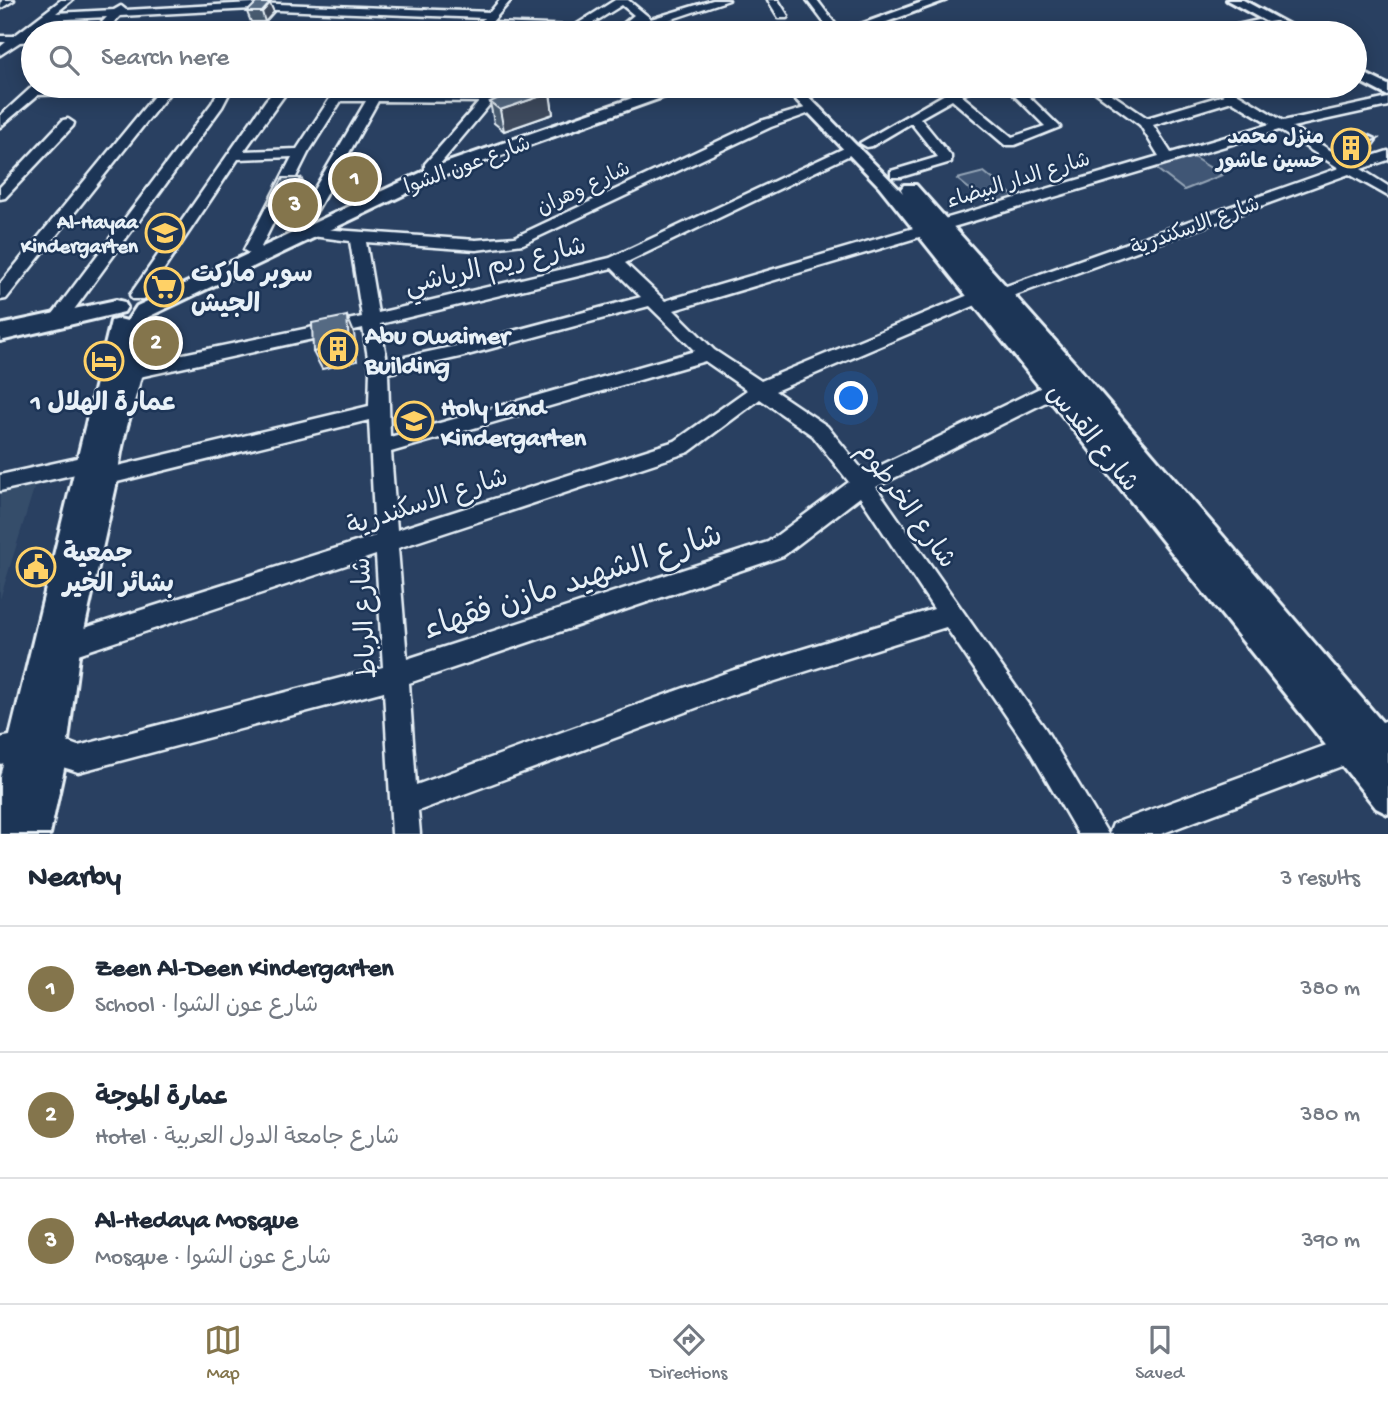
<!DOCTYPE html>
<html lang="en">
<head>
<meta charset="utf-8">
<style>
  body { margin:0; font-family:"Gochi Hand","Playpen Sans Arabic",sans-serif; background:#f2f2f3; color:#1f2937 }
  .you { position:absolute; left:852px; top:399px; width:24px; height:24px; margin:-18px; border:5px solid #fff; border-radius:50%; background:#1a73e8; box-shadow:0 0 0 10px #1a73e833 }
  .badge { display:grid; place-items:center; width:46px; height:46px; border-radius:50%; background:#84754c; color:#fff; font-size:23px; font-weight:700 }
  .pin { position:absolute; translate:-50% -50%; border:4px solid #fff; box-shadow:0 2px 7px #0006 }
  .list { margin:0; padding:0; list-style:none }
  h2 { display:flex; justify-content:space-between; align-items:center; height:91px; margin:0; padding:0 28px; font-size:30px }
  h2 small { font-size:23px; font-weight:400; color:#747a83 }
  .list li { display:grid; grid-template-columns:46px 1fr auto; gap:21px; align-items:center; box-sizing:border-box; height:126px; padding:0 28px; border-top:2px solid #e0e1e3 }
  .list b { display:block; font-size:26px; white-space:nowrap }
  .list p { margin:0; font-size:23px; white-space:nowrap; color:#747a83 }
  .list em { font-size:23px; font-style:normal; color:#747a83 }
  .icon { flex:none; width:38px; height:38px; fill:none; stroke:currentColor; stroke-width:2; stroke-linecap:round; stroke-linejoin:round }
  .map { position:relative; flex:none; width:1388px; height:834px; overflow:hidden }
  .search { position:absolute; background:#fff; box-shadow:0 4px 18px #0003; left:21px; right:21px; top:21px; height:77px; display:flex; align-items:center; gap:18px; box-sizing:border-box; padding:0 24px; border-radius:38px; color:#747a83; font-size:26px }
  .sheet { height:469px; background:#fff }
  nav { display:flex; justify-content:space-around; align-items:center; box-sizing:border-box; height:98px; border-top:2px solid #e0e1e3; background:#fff; font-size:19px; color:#747a83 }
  nav a { display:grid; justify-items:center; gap:4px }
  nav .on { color:#84754c }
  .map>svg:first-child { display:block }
</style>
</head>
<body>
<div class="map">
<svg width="1388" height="834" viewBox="0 0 1388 834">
  <rect width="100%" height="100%" fill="#294061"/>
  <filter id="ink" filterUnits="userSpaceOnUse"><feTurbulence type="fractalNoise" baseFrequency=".0143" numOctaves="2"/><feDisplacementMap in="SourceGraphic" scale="14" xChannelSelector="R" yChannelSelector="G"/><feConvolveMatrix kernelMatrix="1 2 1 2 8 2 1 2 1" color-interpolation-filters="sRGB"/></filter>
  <g filter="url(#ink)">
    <polygon fill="#364d6b" points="35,485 0,599 0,493"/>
    <g fill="#415774" stroke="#94a4b6" stroke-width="2">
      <polygon points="1193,157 1222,175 1184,190 1154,167"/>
      <polygon points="984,172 1016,198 989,205 957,179"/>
    </g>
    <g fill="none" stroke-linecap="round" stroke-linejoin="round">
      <defs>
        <g id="minor">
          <polygon points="2,0 14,0 0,9"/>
          <polygon points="61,0 72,0 56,13 114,10 121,6 126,10 252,3 490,12 500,0 511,0 491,23 574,26 615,0 628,0 651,19 713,0 729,0 657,24 667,33 656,33 641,21 624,33 612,33 634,15 622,5 577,33 478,28 477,26 484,18 252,9 120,16 103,33 92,33 107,17 48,20 29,35 33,35 33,41 20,42 0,55 0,47 6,42 0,42 0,36 14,36"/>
          <polygon points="768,0 778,0 788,16 787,18 779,18"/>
          <polygon points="807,0 817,0 842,33 832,33"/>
          <polygon points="1259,20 1264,23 1263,25 1222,33 1202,33"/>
          <polygon points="269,25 351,30 356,33 160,33 165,30"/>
          <polygon points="33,86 233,86 222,107 65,322 53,322 50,318 53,314 212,103 219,90 171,91 6,299 0,300 0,284 158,91 38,95 0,127 0,116"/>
          <path d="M279 86H291L244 151 297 149 338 86H350L345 93 485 94 493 86H505L435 170H425V164L479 102 378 101 307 228 476 240 515 237 761 121 815 105 821 109 771 127 523 244 476 250 366 242 378 313 610 258 853 144 860 148 858 151 625 263 665 301 1159 156 1140 125 1087 86H1100L1147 118 1224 95 1211 86H1225L1283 121 1388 98V106L1292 127 1351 163 1388 151V160L1361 169 1388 186V196L1349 174 1007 298 1001 299 993 294 995 290 1339 168 1279 130 674 310 714 350 761 381 971 294H983L985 298 983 302 775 391 827 426 865 473 1048 384H1062L1064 389 1062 394 876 487 1046 730 1108 834H1078L1028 748 946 627 731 695 418 811 420 834H392L384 691 78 772C50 762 29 757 0 764V738C29 731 50 735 78 746L383 667 376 555 72 656 63 652 60 644 63 636 72 632 375 536 369 420 105 485 98 483 95 477 98 471 105 469 369 406 370 369 363 328 130 379 124 377 121 372 124 367 130 365 362 317 350 241 312 236 292 227 366 101H341L308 153 258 253 252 255 244 250 292 157 238 159 144 299H132L130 295 266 100ZM1232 101 1270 124 1171 153 1153 125ZM612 268 641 297 460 345 387 361 380 324ZM649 306 695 351 390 437 388 373 460 357ZM705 361 747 390 675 441 397 530 391 452ZM760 399 813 436 849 482 768 542 407 659 398 548 689 452ZM860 497 934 609 731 671 416 785 409 683 783 556Z"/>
          <polygon points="937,86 950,86 955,90 968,86 986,86 961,95 1012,137 1045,126 1005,86 1018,86 1060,127 1015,145 1005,145 952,100 920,118 951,156 951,162 901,177 891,177 891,171 938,157 911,123 872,146 867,147 860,143 945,94"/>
          <polygon points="68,119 74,123 73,126 5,198 0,199 0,187 63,120"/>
          <polygon points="91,455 98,457 101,463 98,469 0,491 0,475"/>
          <polygon points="1388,720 1388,746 1350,763 1161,834 1109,834 1113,824 1123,820 1343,739 1364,728"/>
        </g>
        <g id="major">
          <polygon points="928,0 946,0 857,33 837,33"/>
          <polygon points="1227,0 1243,0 1304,33 1287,33"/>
          <polygon points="1355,69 1388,85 1388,96 1355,79"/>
          <path d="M667 86H689L686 89 443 176 148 317C153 366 120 426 118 477L80 648 65 764 50 834H0V777L111 321 119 319 127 321 137 306 431 168Z"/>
          <polygon points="783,86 798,86 903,193 901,189 904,185 916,185 1079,368 1388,729 1388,814 1376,808 879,186"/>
          <polygon points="116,300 124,302 127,307 124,312 0,341 0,325"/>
        </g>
      </defs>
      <use href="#minor" stroke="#e8f1f8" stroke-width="5"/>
      <use href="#major" stroke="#e8f1f8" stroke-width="6"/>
      <use href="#minor" fill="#1d3557" fill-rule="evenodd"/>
      <use href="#major" fill="#1d3557" fill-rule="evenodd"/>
    </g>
    <g fill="#495b71" stroke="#e8f1f8" stroke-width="2">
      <polygon points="247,12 274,12 265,22 251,22"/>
      <polygon points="1238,28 1288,33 1236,33"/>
      <polygon points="550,93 553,114 504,131 494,123 490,102"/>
      <polygon points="1339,136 1378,139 1370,150 1351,157 1332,146"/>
      <polygon points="301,178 308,194 293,220 282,225 277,220 269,204"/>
    </g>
    <g fill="#3c4a5c" stroke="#e8f1f8" stroke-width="2">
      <polygon points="270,3 274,12 265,22 262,12"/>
      <polygon points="1290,29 1288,33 1272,33"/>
      <polygon points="1152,86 1174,86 1150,90"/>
      <polygon points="550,93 553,114 504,131 500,110"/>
      <polygon points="1378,139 1370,150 1351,157 1359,146"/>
      <polygon points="301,178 308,194 293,220 282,225 274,209"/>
      <polygon points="347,316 354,333 357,361 322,369 313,352"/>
    </g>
    <g fill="#556a83" stroke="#e8f1f8" stroke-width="2">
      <polygon points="256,3 270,3 262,12 247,12"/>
      <polygon points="1275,22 1290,29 1272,33 1273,33 1248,33 1238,28"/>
      <polygon points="526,86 538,86 550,93 500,110 490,102"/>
      <polygon points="1359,130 1378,139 1359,146 1339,136"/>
      <polygon points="283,178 301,178 285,204 274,209 269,204"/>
      <polygon points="347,316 349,344 313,352 312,323"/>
    </g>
  </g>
  <defs>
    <symbol id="building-ring" viewBox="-11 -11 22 22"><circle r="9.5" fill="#1d3557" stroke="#ffd166" stroke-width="1.5"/><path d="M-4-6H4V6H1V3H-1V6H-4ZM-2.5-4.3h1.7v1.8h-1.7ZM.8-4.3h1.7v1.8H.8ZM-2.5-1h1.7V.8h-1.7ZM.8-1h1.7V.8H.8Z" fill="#ffd166"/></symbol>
    <symbol id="school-ring" viewBox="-11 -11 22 22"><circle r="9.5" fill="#1d3557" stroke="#ffd166" stroke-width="1.5"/><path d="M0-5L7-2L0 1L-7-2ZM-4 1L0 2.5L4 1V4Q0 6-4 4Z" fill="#ffd166"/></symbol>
    <symbol id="supermarket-ring" viewBox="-11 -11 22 22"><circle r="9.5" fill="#1d3557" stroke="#ffd166" stroke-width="1.5"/><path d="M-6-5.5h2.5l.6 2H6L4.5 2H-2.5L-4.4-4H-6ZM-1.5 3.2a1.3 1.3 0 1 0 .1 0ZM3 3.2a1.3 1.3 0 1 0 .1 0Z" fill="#ffd166"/></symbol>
    <symbol id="hotel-ring" viewBox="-11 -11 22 22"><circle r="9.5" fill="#1d3557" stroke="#ffd166" stroke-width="1.5"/><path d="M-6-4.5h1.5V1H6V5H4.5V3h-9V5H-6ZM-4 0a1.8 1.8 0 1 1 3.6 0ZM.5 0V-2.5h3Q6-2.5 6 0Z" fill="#ffd166"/></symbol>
    <symbol id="civic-ring" viewBox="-11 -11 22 22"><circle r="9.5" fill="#1d3557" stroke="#ffd166" stroke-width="1.5"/><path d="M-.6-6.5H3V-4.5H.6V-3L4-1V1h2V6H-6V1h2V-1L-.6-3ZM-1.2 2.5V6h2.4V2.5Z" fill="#ffd166"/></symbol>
  </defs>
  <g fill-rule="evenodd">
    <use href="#building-ring" x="1329" y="126" width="44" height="44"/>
    <use href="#school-ring" x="143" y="211" width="44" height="44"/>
    <use href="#supermarket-ring" x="142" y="265" width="44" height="44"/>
    <use href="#building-ring" x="316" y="327" width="44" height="44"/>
    <use href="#hotel-ring" x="82" y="339" width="44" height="44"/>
    <use href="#school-ring" x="392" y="399" width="44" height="44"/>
    <use href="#civic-ring" x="14" y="545" width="44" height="44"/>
  </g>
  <g text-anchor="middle" stroke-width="5" stroke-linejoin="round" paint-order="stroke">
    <g font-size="21" font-weight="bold" fill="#e8f1f8" stroke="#1d3557" text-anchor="end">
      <text x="1324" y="143">منزل محمد<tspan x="1324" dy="24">حسين عاشور</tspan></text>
      <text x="138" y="228">Al-Hayaa<tspan x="138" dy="24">Kindergarten</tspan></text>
    </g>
    <g font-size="21" fill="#e8f1f8" stroke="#1d3557">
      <text transform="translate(467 164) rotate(-20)" y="7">شارع عون الشوا</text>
      <text transform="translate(1018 179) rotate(-17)" y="7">شارع الدار البيضاء</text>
      <text transform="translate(583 187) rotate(-25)" y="7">شارع وهران</text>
      <text transform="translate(1195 225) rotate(-20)" y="7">شارع الاسكندرية</text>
    </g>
    <g font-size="26" fill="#e8f1f8" stroke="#1d3557">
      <text transform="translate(495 264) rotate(-13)" y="9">شارع ريم الرياشي</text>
      <text transform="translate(1094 437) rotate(51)" y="9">شارع القدس</text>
      <text transform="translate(427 500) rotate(-18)" y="9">شارع الاسكندرية</text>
      <text transform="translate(908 504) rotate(54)" y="9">شارع الخرطوم</text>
      <text transform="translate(363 618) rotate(-93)" y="9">شارع الرباط</text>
    </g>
    <g font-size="26" font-weight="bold" fill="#e8f1f8" stroke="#1d3557" text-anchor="start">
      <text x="191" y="281">سوبر ماركت<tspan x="191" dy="30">الجيش</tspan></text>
      <text x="365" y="343">Abu Owaimer<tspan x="365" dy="30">Building</tspan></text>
      <text x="104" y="410" text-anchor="middle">عمارة الهلال 1</text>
      <text x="441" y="415">Holy Land<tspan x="441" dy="30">Kindergarten</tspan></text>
      <text x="63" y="561">جمعية<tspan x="63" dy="30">بشائر الخير</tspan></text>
    </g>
    <g font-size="32" fill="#e8f1f8" stroke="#1d3557">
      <text transform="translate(572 580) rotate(-18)" y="11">شارع الشهيد مازن فقهاء</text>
    </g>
  </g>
</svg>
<div class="you"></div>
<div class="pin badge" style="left:355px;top:179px">1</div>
<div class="pin badge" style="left:156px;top:343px">2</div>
<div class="pin badge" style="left:295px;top:205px">3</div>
<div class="search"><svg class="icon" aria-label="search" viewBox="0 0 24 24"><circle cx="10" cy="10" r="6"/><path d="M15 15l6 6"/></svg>Search here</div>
</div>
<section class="sheet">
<h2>Nearby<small>3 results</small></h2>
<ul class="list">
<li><span class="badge">1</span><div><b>Zeen Al-Deen Kindergarten</b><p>School · شارع عون الشوا</p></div><em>380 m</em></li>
<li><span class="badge">2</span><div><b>عمارة الموجة</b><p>Hotel · شارع جامعة الدول العربية</p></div><em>380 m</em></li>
<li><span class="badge">3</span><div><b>Al-Hedaya Mosque</b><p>Mosque · شارع عون الشوا</p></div><em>390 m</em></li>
</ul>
</section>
<nav>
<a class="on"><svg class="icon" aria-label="map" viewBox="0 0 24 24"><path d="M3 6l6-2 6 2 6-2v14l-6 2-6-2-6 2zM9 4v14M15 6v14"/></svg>Map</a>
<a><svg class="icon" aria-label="directions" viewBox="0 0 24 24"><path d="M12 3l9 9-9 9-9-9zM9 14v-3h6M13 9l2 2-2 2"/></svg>Directions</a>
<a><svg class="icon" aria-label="saved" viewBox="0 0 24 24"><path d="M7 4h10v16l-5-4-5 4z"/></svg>Saved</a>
</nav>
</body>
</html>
